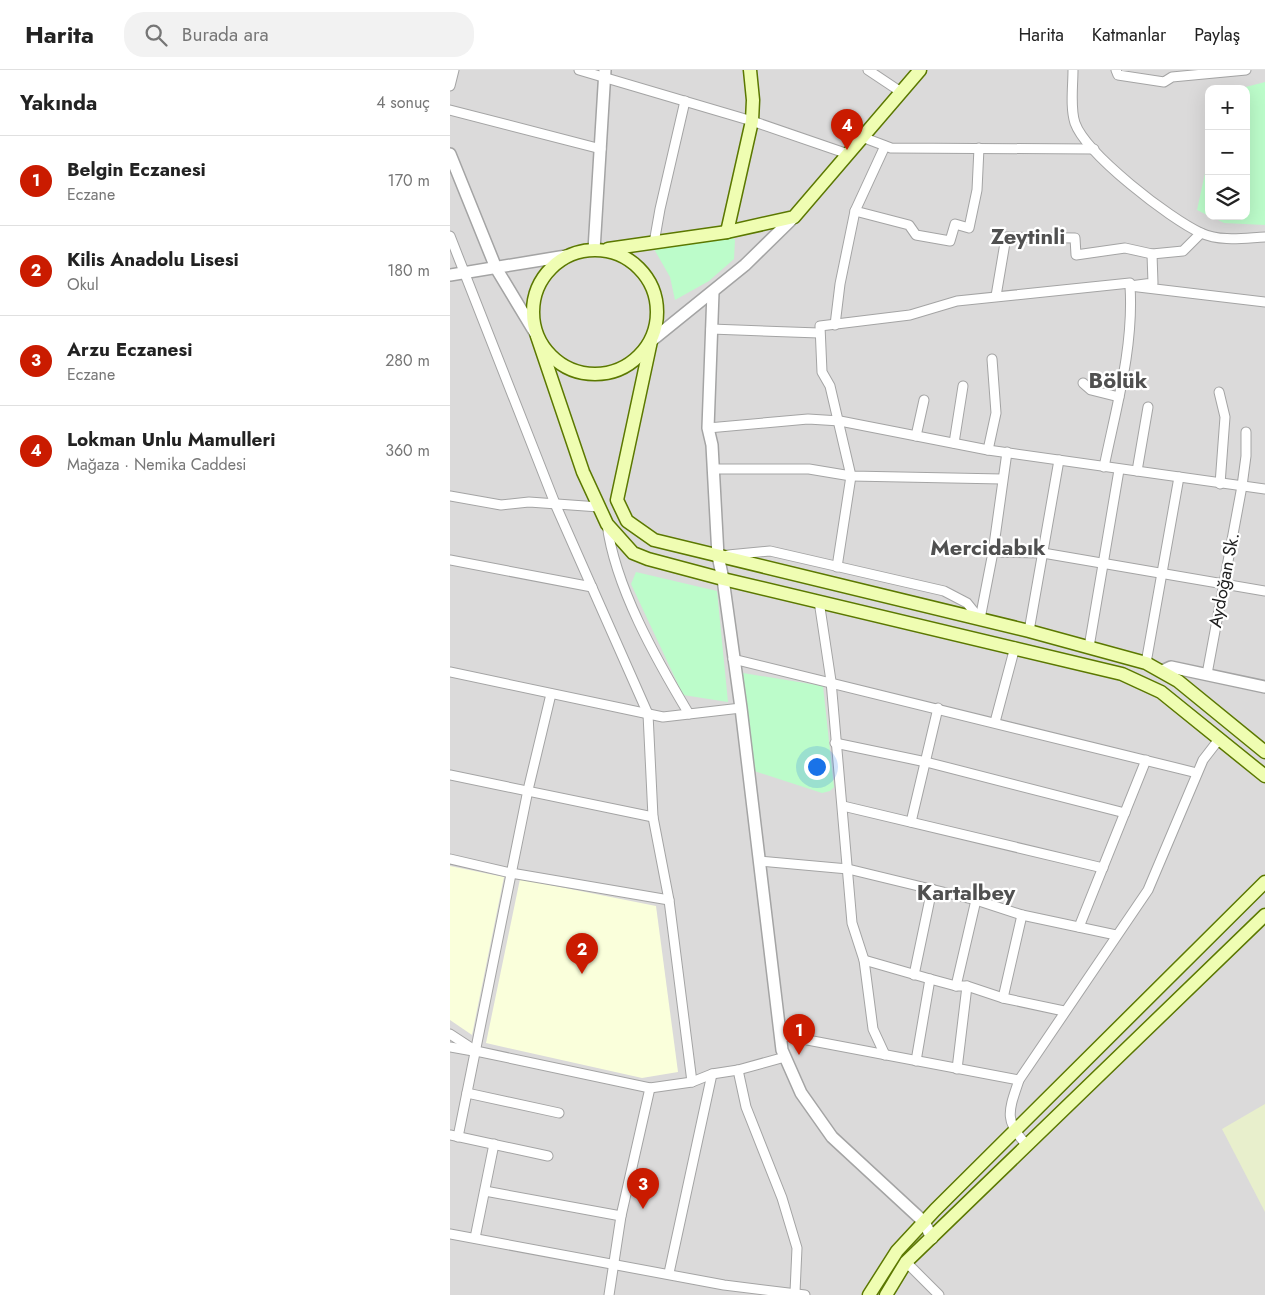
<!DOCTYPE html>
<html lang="tr">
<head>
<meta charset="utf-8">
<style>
  body { margin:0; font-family:Jost,sans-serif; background:#f2f2f2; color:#222 }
  .controls { position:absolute; right:15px; top:15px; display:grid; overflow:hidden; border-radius:10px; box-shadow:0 5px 20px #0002 }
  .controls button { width:45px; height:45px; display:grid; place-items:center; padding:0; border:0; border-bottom:1px solid #e0e0e0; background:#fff; color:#222; font:25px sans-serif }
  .you { position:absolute; left:366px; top:696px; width:18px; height:18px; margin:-12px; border:4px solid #fff; border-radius:50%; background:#1a73e8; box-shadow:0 0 0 8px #1a73e833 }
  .badge { display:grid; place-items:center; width:32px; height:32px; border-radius:50%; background:#ca1b00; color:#fff; font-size:16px; font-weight:700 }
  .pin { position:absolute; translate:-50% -41px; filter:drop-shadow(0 1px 2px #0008) }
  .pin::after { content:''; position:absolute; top:26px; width:18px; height:15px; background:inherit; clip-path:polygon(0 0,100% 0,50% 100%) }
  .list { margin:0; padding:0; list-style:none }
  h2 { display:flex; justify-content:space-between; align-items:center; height:65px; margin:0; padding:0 20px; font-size:21px }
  h2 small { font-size:16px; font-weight:400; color:#767676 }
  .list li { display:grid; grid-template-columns:32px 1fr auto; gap:15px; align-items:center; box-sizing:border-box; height:90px; padding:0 20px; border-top:1px solid #e0e0e0 }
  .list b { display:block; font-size:19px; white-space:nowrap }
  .list p { margin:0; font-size:16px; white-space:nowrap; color:#767676 }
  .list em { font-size:16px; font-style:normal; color:#767676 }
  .icon { flex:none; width:28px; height:28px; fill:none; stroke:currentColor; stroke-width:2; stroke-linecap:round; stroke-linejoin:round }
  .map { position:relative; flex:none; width:815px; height:1225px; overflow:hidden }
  header { display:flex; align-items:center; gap:30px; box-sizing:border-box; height:70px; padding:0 25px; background:#fff; border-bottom:1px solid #e0e0e0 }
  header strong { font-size:24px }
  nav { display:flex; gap:28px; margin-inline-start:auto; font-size:18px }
  .search { width:350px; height:45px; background:#f2f2f2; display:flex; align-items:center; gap:12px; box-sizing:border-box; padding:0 18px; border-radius:20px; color:#767676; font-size:19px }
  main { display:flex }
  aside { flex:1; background:#fff }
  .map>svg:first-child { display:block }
</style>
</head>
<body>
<header>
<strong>Harita</strong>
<div class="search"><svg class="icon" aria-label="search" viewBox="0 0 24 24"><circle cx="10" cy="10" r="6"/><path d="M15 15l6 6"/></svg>Burada ara</div>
<nav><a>Harita</a><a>Katmanlar</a><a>Paylaş</a></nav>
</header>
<main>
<aside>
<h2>Yakında<small>4 sonuç</small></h2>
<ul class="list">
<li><span class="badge">1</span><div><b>Belgin Eczanesi</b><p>Eczane</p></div><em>170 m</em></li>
<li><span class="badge">2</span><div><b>Kilis Anadolu Lisesi</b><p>Okul</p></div><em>180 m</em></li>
<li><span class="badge">3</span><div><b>Arzu Eczanesi</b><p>Eczane</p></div><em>280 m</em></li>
<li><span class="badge">4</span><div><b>Lokman Unlu Mamulleri</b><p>Mağaza · Nemika Caddesi</p></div><em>360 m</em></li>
</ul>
</aside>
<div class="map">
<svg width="815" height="1225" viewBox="0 0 815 1225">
  <rect width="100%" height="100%" fill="#efece2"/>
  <path fill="#dbdada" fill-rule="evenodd" d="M0 0H815V1225H0ZM759 19H796V146H759Z"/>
  <g fill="#faffdb">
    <polygon points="0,796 54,807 22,965 0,950"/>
    <polygon points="70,809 206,836 228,1002 192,1008 36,973"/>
  </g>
  <polygon fill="#e8efcc" points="815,1034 815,1142 772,1059"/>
  <g fill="#bcfcca">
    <polygon points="815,12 815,155 774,153 760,146 796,146 796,19 788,19"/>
    <polygon points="759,85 759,146 747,140"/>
    <polygon points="281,166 285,170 284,189 259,211 225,230 220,207 204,179"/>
    <polygon points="186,502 267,521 278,632 233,625 181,514"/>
    <polygon points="293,603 373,616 384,717 380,721 372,723 304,701"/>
  </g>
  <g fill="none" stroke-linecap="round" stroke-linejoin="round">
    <defs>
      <g id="minor">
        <polyline points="129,0 302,51 398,84"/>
        <polyline points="418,0 451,22"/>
        <path d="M623 0C623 16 620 38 625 53 636 84 720 149 751 163 771 172 794 168 815 167"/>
        <polyline points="666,0 668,5 714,12 722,7 796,0"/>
        <polyline points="0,16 4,0"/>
        <polyline points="0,40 151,79"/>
        <polyline points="412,67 441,78 644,79"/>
        <polyline points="405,141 459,155 466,165 500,171 505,154 519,158 527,120 529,78"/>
        <polyline points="0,166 106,436 198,644 203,747 219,830 242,1012"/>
        <polyline points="204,173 210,139 235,31"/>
        <polyline points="546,226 556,167 625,168 626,185 675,178 702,184 733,181 751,163"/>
        <polyline points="385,255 390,214 405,141 435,76"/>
        <polyline points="261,259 369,263"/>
        <polyline points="633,313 641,320 669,327"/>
        <polyline points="769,322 775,347 770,414"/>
        <polyline points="258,358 358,349 390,351 538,380 815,419"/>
        <polyline points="466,366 474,330"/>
        <polyline points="504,373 513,316"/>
        <polyline points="538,380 546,343 542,289"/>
        <path d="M654 397C666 338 684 277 680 216L703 213 702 184"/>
        <polyline points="263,399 359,399 401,406 552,409"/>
        <polyline points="687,401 698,337"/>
        <polyline points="0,426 51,435 79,432 149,437"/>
        <path d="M157 454C165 517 206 589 239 644"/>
        <polyline points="543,482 593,483 815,521"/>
        <polyline points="278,485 320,481 494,521 517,533 530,549"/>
        <polyline points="0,490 142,517"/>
        <polyline points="387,497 401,406 380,316 372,302 370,256 460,245 507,231 680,213 680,216 815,232"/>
        <polyline points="369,531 381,611 402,853 414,890 423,959 435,985"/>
        <polyline points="530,549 543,482 557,382"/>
        <polyline points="579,561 609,390"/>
        <polyline points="639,577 669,400"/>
        <polyline points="283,589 747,703"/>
        <polyline points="696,593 729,407"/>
        <polyline points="0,602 213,647 291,638"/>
        <polyline points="757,604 792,416 796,386 796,362"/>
        <polyline points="545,652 565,577"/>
        <polyline points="385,673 476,692 675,743"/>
        <polyline points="0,705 203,747"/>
        <polyline points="393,736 653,798"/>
        <polyline points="461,752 488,638"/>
        <polyline points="0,789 61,803 219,830"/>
        <polyline points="309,791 398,799 526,830 572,845 666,865"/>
        <polyline points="629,857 696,690"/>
        <polyline points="414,890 480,909 506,916 517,916 553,928 614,941"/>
        <polyline points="464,905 482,819"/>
        <polyline points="506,916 526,830"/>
        <polyline points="553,928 572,845"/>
        <polyline points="0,964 26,981 200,1018 242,1012 262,1004 288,1000 335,987"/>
        <polyline points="331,965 569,1010"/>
        <polyline points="0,977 23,981"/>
        <polyline points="466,991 480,909"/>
        <polyline points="507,999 517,916"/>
        <polyline points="288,1000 296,1037 332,1128 347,1178 345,1222"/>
        <polyline points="17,1023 109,1043"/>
        <polyline points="0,1065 98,1086"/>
        <polyline points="8,1067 78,720 101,624"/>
        <path d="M577 1075C553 1051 559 1040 569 1010L698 820 753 690 770 668"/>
        <polyline points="35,1121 171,1146"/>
        <polyline points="0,1164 274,1215 355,1225"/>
        <polyline points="25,1168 44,1074"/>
        <polyline points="456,1192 489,1225"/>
        <polyline points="219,1203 262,1004"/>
        <polyline points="159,1225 171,1146 200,1018"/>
      </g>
      <g id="tertiary">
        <polyline points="0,84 46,198 87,266"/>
        <polyline points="144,180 155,0"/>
        <polyline points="0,205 116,186"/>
        <polyline points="263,222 258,358 262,375 268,486 273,509 291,638 332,980 351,1023 382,1067 474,1152 482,1168"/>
        <polyline points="201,271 295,195 344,147"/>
        <polyline points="712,601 721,597 815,617"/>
      </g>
      <g id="secondary">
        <polyline points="277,162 302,51 303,30 300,0"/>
        <polyline points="158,179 277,162 344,147 470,0"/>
        <circle cx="145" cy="242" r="62"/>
        <polyline points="87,266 133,402 157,454 183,483 198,489 273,509 672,604 711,622 815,706"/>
        <polyline points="201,271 167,430 177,451 204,470 579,561 696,593 728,611 815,682"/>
        <polyline points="419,1225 447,1181 485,1140 815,812"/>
        <polyline points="436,1225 456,1192 815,845"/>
      </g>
    </defs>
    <use href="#minor" stroke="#a4a4a4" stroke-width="11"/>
    <use href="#tertiary" stroke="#a4a4a4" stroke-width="14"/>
    <use href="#secondary" stroke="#5b7800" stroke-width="15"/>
    <use href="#minor" stroke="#fff" stroke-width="9"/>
    <use href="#tertiary" stroke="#fff" stroke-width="11"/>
    <use href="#secondary" stroke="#effdb2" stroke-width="12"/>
  </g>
  <g text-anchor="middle" stroke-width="4.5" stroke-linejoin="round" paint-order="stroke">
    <g font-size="18" fill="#1d1d1d" stroke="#fff">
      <text transform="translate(774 510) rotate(-79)" y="6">Aydoğan Sk.</text>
    </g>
    <g font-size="22" font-weight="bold" fill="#505050" stroke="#fff">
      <text x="578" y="174">Zeytinli</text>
      <text x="668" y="318">Bölük</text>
      <text x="538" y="485">Mercidabık</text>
      <text x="516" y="830">Kartalbey</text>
    </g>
  </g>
</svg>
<div class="controls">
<button>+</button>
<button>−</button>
<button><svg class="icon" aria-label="layers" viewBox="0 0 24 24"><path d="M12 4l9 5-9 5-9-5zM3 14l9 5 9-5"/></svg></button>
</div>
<div class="you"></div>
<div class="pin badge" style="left:349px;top:985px">1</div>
<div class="pin badge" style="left:132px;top:904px">2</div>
<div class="pin badge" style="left:193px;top:1139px">3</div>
<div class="pin badge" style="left:397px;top:80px">4</div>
</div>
</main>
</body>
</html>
